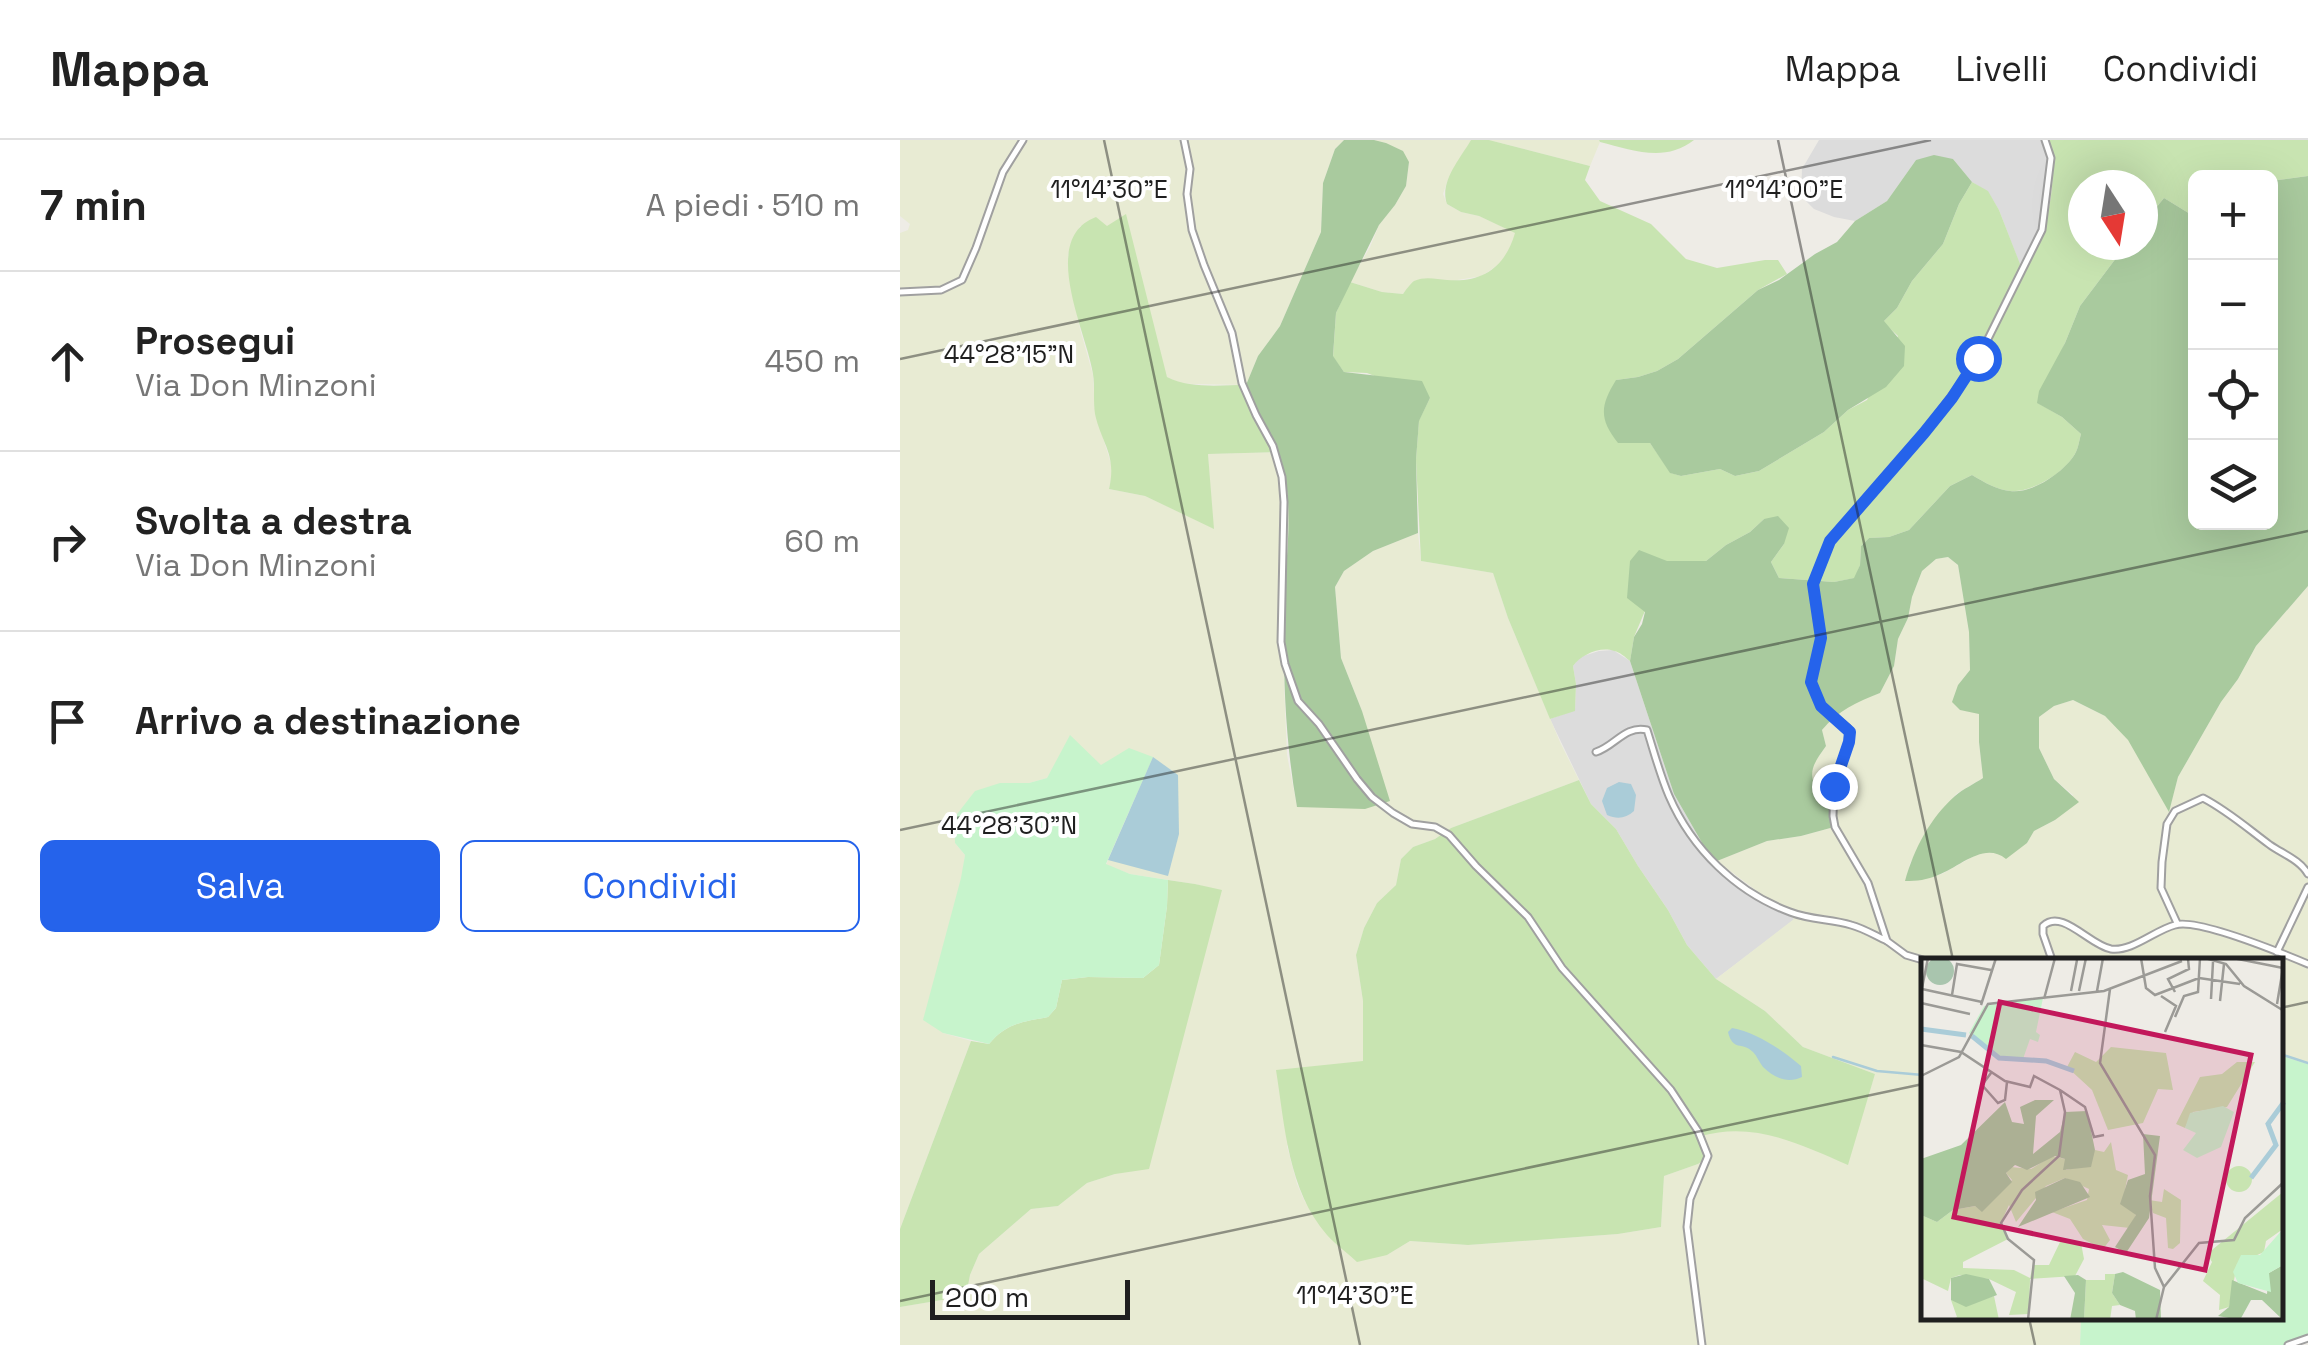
<!DOCTYPE html>
<html lang="it">
<head>
<meta charset="utf-8">
<style>
  body { margin:0; font-family:"Space Grotesk",sans-serif; background:#f2f2f2; color:#222 }
  .controls { position:absolute; right:30px; top:30px; display:grid; overflow:hidden; border-radius:15px; box-shadow:0 10px 40px #0002 }
  .controls button { width:90px; height:90px; display:grid; place-items:center; padding:0; border:0; border-bottom:2px solid #e0e0e0; background:#fff; color:#222; font:50px sans-serif }
  .compass { position:absolute; left:1168px; top:30px; width:90px; height:90px; border-radius:50%; background:#fff; box-shadow:0 10px 40px #0002; rotate:168deg }
  .scale { position:absolute; left:30px; bottom:25px; width:200px; box-sizing:border-box; padding-left:10px; border:5px solid #1f1f1f; border-top:0; font-size:28px; line-height:35px; white-space:nowrap; color:#1f1f1f; -webkit-text-stroke:8px #fff; paint-order:stroke }
  .stop { position:absolute; width:30px; height:30px; margin:-22px; border:8px solid #2563eb; border-radius:50%; background:#fff }
  .stop.end { background:#2563eb; border-color:#fff; box-shadow:0 2px 10px #0008 }
  .list { margin:0; padding:0; list-style:none }
  h2 { display:flex; justify-content:space-between; align-items:center; height:130px; margin:0; padding:0 40px; font-size:42px }
  h2 small { font-size:32px; font-weight:400; color:#767676 }
  .list li { display:grid; grid-template-columns:65px 1fr auto; gap:30px; align-items:center; box-sizing:border-box; height:180px; padding:0 40px; border-top:2px solid #e0e0e0 }
  .list b { display:block; font-size:38px; white-space:nowrap }
  .list p { margin:0; font-size:32px; white-space:nowrap; color:#767676 }
  .list em { font-size:32px; font-style:normal; color:#767676 }
  .actions { display:flex; gap:20px; padding:30px 40px }
  .actions a { flex:1; padding:22px 0; border:2px solid #2563eb; border-radius:15px; text-align:center; font-size:35px; color:#2563eb }
  .actions .main { background:#2563eb; color:#fff }
  .icon { flex:none; width:55px; height:55px; fill:none; stroke:currentColor; stroke-width:2; stroke-linecap:round; stroke-linejoin:round }
  .map { position:relative; flex:none; width:1408px; height:1205px; overflow:hidden }
  header { display:flex; align-items:center; gap:60px; box-sizing:border-box; height:140px; padding:0 50px; background:#fff; border-bottom:2px solid #e0e0e0 }
  header strong { font-size:48px }
  nav { display:flex; gap:55px; margin-inline-start:auto; font-size:35px }
  main { display:flex }
  aside { flex:1; background:#fff }
  .map>svg:first-child { display:block }
</style>
</head>
<body>
<header>
<strong>Mappa</strong>
<nav><a>Mappa</a><a>Livelli</a><a>Condividi</a></nav>
</header>
<main>
<aside>
<h2>7 min<small>A piedi · 510 m</small></h2>
<ul class="list">
<li><svg class="icon" aria-label="ahead" viewBox="0 0 24 24"><path d="M12 20V5M6 11l6-6 6 6"/></svg><div><b>Prosegui</b><p>Via Don Minzoni</p></div><em>450 m</em></li>
<li><svg class="icon" aria-label="right" viewBox="0 0 24 24"><path d="M7 20v-9h11M14 6l5 5-5 5"/></svg><div><b>Svolta a destra</b><p>Via Don Minzoni</p></div><em>60 m</em></li>
<li><svg class="icon" aria-label="arrive" viewBox="0 0 24 24"><path d="M6 21V4h12l-3 4 3 4H6"/></svg><div><b>Arrivo a destinazione</b></div></li>
</ul>
<div class="actions"><a class="main">Salva</a><a>Condividi</a></div>
</aside>
<div class="map">
<svg width="1408" height="1205" viewBox="0 0 1408 1205">
  <rect width="100%" height="100%" fill="#eeece6"/>
  <g fill="#dcdcdc">
    <polygon points="919,0 1146,0 1151,10 1151,38 1148,77 1136,109 1122,130 1099,70 1088,52 1072,42 1053,19 1016,20 987,61 955,81 934,77 914,69 901,56 902,29"/>
    <polygon points="713,510 730,521 774,654 809,715 839,740 895,779 816,839 787,805 768,770 738,726 716,689 691,664 650,579 675,570 676,544 673,526 680,517 699,511"/>
  </g>
  <g fill="#e8ebd3">
    <polygon points="0,0 444,0 435,9 423,43 421,92 380,186 358,216 346,245 293,244 279,243 267,237 207,86 180,86 168,114 170,139 180,189 193,235 195,272 213,330 209,349 245,356 313,388 308,314 379,312 385,340 389,373 384,465 384,543 387,615 397,666 462,571 441,518 435,447 444,431 473,411 518,393 521,421 593,433 608,478 660,602 679,640 551,688 535,699 513,707 501,719 496,745 477,763 464,788 456,815 463,861 463,921 387,1006 397,1044 405,1062 487,1115 510,1101 568,1105 718,1094 761,1087 764,1036 798,1024 811,1014 801,996 821,990 840,990 885,997 947,1024 975,934 903,907 865,871 816,839 894,779 817,721 867,701 901,696 934,687 912,643 912,626 926,606 922,590 935,575 958,561 980,553 994,526 998,499 1008,478 1012,457 1022,431 1036,419 1048,417 1058,425 1069,492 1070,530 1058,545 1060,570 1079,573 1079,602 1083,638 1056,654 1010,723 1006,741 1042,734 1081,712 1099,713 1127,703 1134,691 1155,680 1173,655 1154,639 1139,608 1139,577 1154,566 1173,560 1205,576 1228,599 1269,671 1278,637 1321,562 1338,539 1356,506 1408,446 1408,924 1381,916 1380,820 1023,820 1023,1178 1181,1178 1180,1205 0,1205 0,1167 66,1156 70,1135 79,1114 131,1069 158,1066 187,1043 215,1034 321,751 295,744 230,734 206,725 236,656 202,625 157,621 147,638 129,643 100,643 55,703 65,715 43,893 71,901 0,1089 0,93 8,90 10,84 0,76"/>
    <polygon points="474,0 571,0 547,42 543,54 547,64 561,72 579,76 616,93 610,110 602,122 582,136 508,148 503,154 482,152 450,142 470,107 479,85 495,65 506,46 509,22 486,3"/>
    <polygon points="589,0 699,0 700,2 690,26"/>
  </g>
  <g fill="#c8e4b1">
    <path d="M571 0H589L690 26 685 40 700 61 751 84 786 119 817 128 865 120H878L887 134 858 150 778 219 757 231 738 237 716 240 718 303H750L771 333 781 336 820 329 835 336 859 331 924 292 948 270 967 260 998 196 983 182 997 168 1012 141 1043 104 1059 64 1072 42 1088 51 1099 70 1122 129C1127 123 1132 116 1136 109 1149 83 1160 26 1146 0H1408V36L1371 41 1370 38H1296L1295 77 1264 58 1243 84V45H1183V105H1226L1180 166 1165 203 1138 263 1162 277 1181 294C1179 301 1178 311 1173 317 1162 334 1131 353 1110 351 1097 350 1084 342 1072 335L1050 346 1009 390 989 397 969 398 961 406 960 425 955 438 934 442 879 438 871 422 884 404 864 379 850 392 826 405 806 421H766L734 497 730 521C725 517 720 512 714 511 700 506 681 515 673 526L676 544 675 571 650 579 608 478 593 433 521 421 516 320 519 280 530 258 467 233 444 232 433 217 436 173 450 142 482 152 503 154C505 151 511 143 514 141 525 136 536 139 547 140 583 143 605 127 615 93L579 76 561 72 547 64C539 42 560 19 571 0Z"/>
    <path d="M699 0H794C765 23 732 10 700 2Z"/>
    <path d="M226 74 267 237C291 249 320 245 346 245L352 263 379 312 308 314 314 389 245 356 209 349C217 314 202 305 195 274 193 261 195 247 193 234 187 193 138 99 196 77L207 86Z"/>
    <path d="M679 640 691 664 716 689 738 726 768 770 787 805 816 839 865 871 903 907 975 934 948 1025C900 1004 854 981 801 996L812 1014 798 1024 764 1036 761 1087 718 1094 568 1105 510 1101 487 1115 457 1122C448 1113 436 1105 427 1095 388 1050 385 987 376 930L463 921V861L456 815 464 788 477 763 496 745 501 719 513 707 535 699 551 688Z"/>
    <path d="M268 740 295 744 322 750 249 1029 215 1034 187 1043 158 1066 131 1069 79 1114 70 1135 66 1156 0 1167V1089L71 901 89 904C107 883 122 882 148 877L156 868 162 840 188 837 243 838 259 825 267 766Z"/>
  </g>
  <g fill="#a9ca9e">
    <path d="M444 0H474L486 3 503 11 509 22 506 46 495 65 479 85 436 173 433 216 444 232 522 241 530 258 519 281 516 320 518 393 473 411 444 431 435 447 441 518 462 571 490 661 465 669 397 667C385 600 383 535 384 467 385 424 393 380 385 337 378 303 357 277 346 245L358 216 380 186 421 92 423 43 435 9Z"/>
    <path d="M1034 15 1053 19 1072 42 1059 64 1043 104 1012 141 997 168 984 181 1005 206 1004 226 986 247 948 270 924 292 859 331 835 336 820 329 781 336 770 333 750 303H718C699 279 700 266 716 240L738 237 757 231 778 219 858 150 879 140 915 114 937 102 955 81 987 61 1016 20Z"/>
    <path d="M1408 36V446L1356 506 1338 539 1321 562 1278 637 1269 672 1228 600 1205 576 1173 560 1154 566 1139 577V608L1154 639 1179 662 1155 680 1134 691 1127 703 1106 719C1084 701 1060 727 1038 735 1027 740 1017 741 1005 741 1014 709 1030 678 1055 656 1063 649 1074 644 1083 638L1079 602V574L1060 570 1052 562 1058 545 1070 530 1069 492 1058 425 1048 417 1036 419 1022 431 1012 457 1008 478 998 499 994 526 980 553C956 562 938 571 922 590L926 606C911 627 907 633 920 658L933 661 934 687 901 696 867 701 817 721 809 715 774 654 730 521 734 497 742 484 745 472 727 458 730 421 739 410 767 421H806L826 405 850 392 864 379 878 376 889 388 884 404 871 422 879 438 934 442 954 438 960 425 961 406 969 398 989 397 1009 390 1050 346 1072 335C1084 342 1097 350 1110 351 1131 354 1161 334 1173 317 1178 311 1179 301 1181 294L1162 277 1137 263 1139 251 1165 203 1180 166 1226 105H1243V84L1264 58 1295 77 1296 382H1370L1371 41Z"/>
  </g>
  <g fill="#c7f4cc">
    <path d="M170 595 201 625 229 608 253 617 206 724 230 734 268 740 267 766 259 825 243 838 188 837 162 840 156 868 148 877C122 882 107 883 89 904L43 893 23 880 61 738 65 715 55 703 54 678 75 651 100 643H129L147 638Z"/>
    <polygon points="1381,916 1408,924 1408,1199 1392,1205 1180,1205 1181,1178 1380,1178"/>
  </g>
  <g fill="#aaccd8">
    <polygon points="253,617 278,635 279,694 268,736 208,720"/>
    <path d="M719 642 731 644 736 655 734 671C726 678 718 680 707 675L702 661 707 648Z"/>
    <path d="M832 888C855 892 883 910 901 926L902 937C888 944 874 938 863 927 859 922 857 916 853 912 842 901 833 912 828 892Z"/>
  </g>
  <g fill="none" stroke-linecap="round" stroke-linejoin="round">
    <g stroke="#aaccd8" stroke-width="2.5">
      <polyline points="1380,914 1408,923"/>
      <polyline points="933,917 977,931 1023,935"/>
    </g>
    <defs>
      <g id="minor">
        <polyline points="284,0 290,29 287,54 292,90 304,125 332,193 342,243 356,275 373,306 382,337 384,362 381,502 385,524 398,561 419,584 457,639 472,657 493,673 512,684 535,687 549,695 576,726 628,777 662,828 771,950 798,991 808,1016 790,1059 787,1087 802,1205"/>
        <polyline points="0,152 41,150 62,140 76,108 103,32 123,0"/>
        <path d="M696 612C715 606 725 585 747 590 754 612 760 635 769 656 792 709 836 752 890 772 910 780 931 779 951 785 963 788 976 796 987 801"/>
        <path d="M1277 783 1261 748 1262 722 1267 684 1275 671 1303 658C1328 671 1347 688 1370 705 1383 714 1400 720 1408 734"/>
        <polyline points="1377,812 1408,747"/>
        <polyline points="1023,820 1006,815 987,801 968,743 935,687 933,676 934,646 949,603 948,588 921,566 911,542 921,498 913,443 930,401 1024,293 1076,223 1142,90 1151,18 1145,0"/>
        <path d="M1152 820 1143 794V786C1162 768 1189 805 1211 809 1232 812 1255 790 1275 785 1297 778 1384 814 1408 824"/>
        <polyline points="1388,1205 1408,1198"/>
      </g>
    </defs>
    <use href="#minor" stroke="#a0a0a0" stroke-width="9"/>
    <use href="#minor" stroke="#fff" stroke-width="5"/>
  </g>
  <g fill="none" stroke-linecap="round" stroke-linejoin="round">
    <polyline stroke="#2563eb" stroke-width="12" points="934,646 949,602 950,592 921,566 911,542 921,498 913,444 930,401 1024,293 1052,258 1078,218"/>
  </g>
  <path fill="none" stroke="#1f1f1f" stroke-width="2.5" stroke-opacity="0.45" d="M204 0 460 1205M878 0 1053 820M0 219 1031 0M0 690 1408 391M1380 868 1408 862M0 1161 1023 944M1129 1178 1135 1205"/>
  <g transform="translate(1021 818)">
    <rect width="362" height="362" fill="#eeece6"/>
    <path d="M190 89 245 95 252 132 237 131 222 165 187 172 171 132 146 109 154 94 175 104ZM316 104H334L306 149 272 154 264 170 255 166 279 119 301 116ZM190 184 195 212 207 217 202 242 215 257 209 270 181 267 189 282 182 291 162 281 149 261 131 254 166 242 168 231 144 220 125 228 95 264 88 247 79 267 87 281 42 304V310L93 312 109 320 112 307H128L139 284 160 285 163 301 154 318 109 321 108 356 88 357 95 334 68 321 39 317 30 320 27 333 0 320V257L16 264 32 252 54 248 61 253 91 222 85 215 90 209 110 211 131 198 144 201 145 212 163 208 174 192 183 194ZM305 221a13 13 0 1 1 26 0a13 13 0 1 1-26 0ZM243 231 260 242 259 285 252 291 247 290 245 260 232 255 228 242 241 244ZM362 234V271L345 283 343 294 316 306 308 349 298 352 299 337 282 323 291 304 286 296ZM184 316H194L191 335 199 347 191 348 189 362H163L165 322H184ZM73 338 78 362H31L36 359 30 342 49 346Z" fill="#c8e4b1"/>
    <path d="M114 142H133L115 158 112 196 139 174 144 154 166 153 174 192 170 209 142 212 144 201 134 198 106 212 94 207 85 215 91 224 61 254 54 248 32 252 16 264 0 257V201L40 187 84 144 91 164 103 166 99 149ZM222 176 239 178 228 260 205 295 194 289 215 257 199 246 207 222 224 216ZM144 220 159 224 169 239 97 269 115 242 114 234ZM362 307V362L341 342H330L319 362 297 358 308 349 311 322 346 336 348 315ZM202 314 239 332 240 362H215L214 353 199 347 191 335 194 316ZM45 316 68 321 76 337 45 349 30 342V320ZM157 317 165 322 163 362H149L154 335 143 318Z" fill="#a9ca9e"/>
    <path d="M5 13a14 14 0 1 1 28 0a14 14 0 1 1-28 0Z" fill="#a9c5ae"/>
    <path d="M122 40 115 74 119 77 117 84 109 81 102 101 77 99 48 75 63 48ZM302 148 313 154 300 189 276 200 262 192 275 175 264 170 269 155ZM362 271V307L348 315 350 334 317 325 312 314 320 297H339Z" fill="#c7f4cc"/>
    <path fill="none" stroke="#aaccd8" stroke-width="5" d="M0 71 45 77M51 78 78 100 125 103 153 113M330 220 355 187 347 166 363 144"/>
    <path fill="none" stroke="#9b9a96" stroke-width="2.5" d="M220 0 225 30 234 37 278 20M284 0 305 6 323 28 363 53M312 0 362 10 356 46M278 20 319 26M1 31 61 44M189 31 179 105 234 197 229 238 234 310 243 329 235 362M150 33 156 2M158 33 165 0M176 33 182 0M254 34 247 21 268 11 267 1M0 35 7 0M31 37 36 6 70 12M240 38 255 48 244 74M123 41 134 0M290 41 292 4M299 43 303 6M0 45 49 56M60 47 75 0M254 59 263 38 277 34 279 0M0 87 40 94 84 123 109 129 113 118 139 132 144 154 138 198 101 232 80 265 87 281 113 302 107 362M70 115 61 127 77 145 84 142 86 124M0 118 38 99 67 46 183 33 261 3M139 132 164 149 173 179 183 177M243 329 278 285 313 282 324 260 363 224"/>
    <path fill="#c2185b" fill-opacity="0.15" stroke="#c2185b" stroke-width="5" d="M79 44 330 97 284 312 33 259Z"/>
    <rect width="362" height="362" fill="none" stroke="#1f1f1f" stroke-width="5"/>
  </g>
  <g font-size="25" text-anchor="middle" fill="#1f1f1f" stroke="#fff" stroke-width="8" stroke-linejoin="round" paint-order="stroke">
    <text x="209" y="58">11°14'30"E</text>
    <text x="884" y="58">11°14'00"E</text>
    <text x="109" y="223">44°28'15"N</text>
    <text x="109" y="694">44°28'30"N</text>
    <text x="455" y="1164">11°14'30"E</text>
  </g>
</svg>
<div class="controls">
<button>+</button>
<button>−</button>
<button><svg class="icon" aria-label="locate" viewBox="0 0 24 24"><circle cx="12" cy="12" r="6"/><path d="M12 2v4M12 18v4M2 12h4M18 12h4"/></svg></button>
<button><svg class="icon" aria-label="layers" viewBox="0 0 24 24"><path d="M12 4l9 5-9 5-9-5zM3 14l9 5 9-5"/></svg></button>
</div>
<svg class="compass" viewBox="-18 -18 36 36"><path d="M0-13l5 13h-10z" fill="#e53935"/><path d="M0 13l5-13h-10z" fill="#767676"/></svg>
<div class="scale">200 m</div>
<div class="stop" style="left:1078px;top:218px"></div>
<div class="stop end" style="left:934px;top:646px"></div>
</div>
</main>
</body>
</html>
